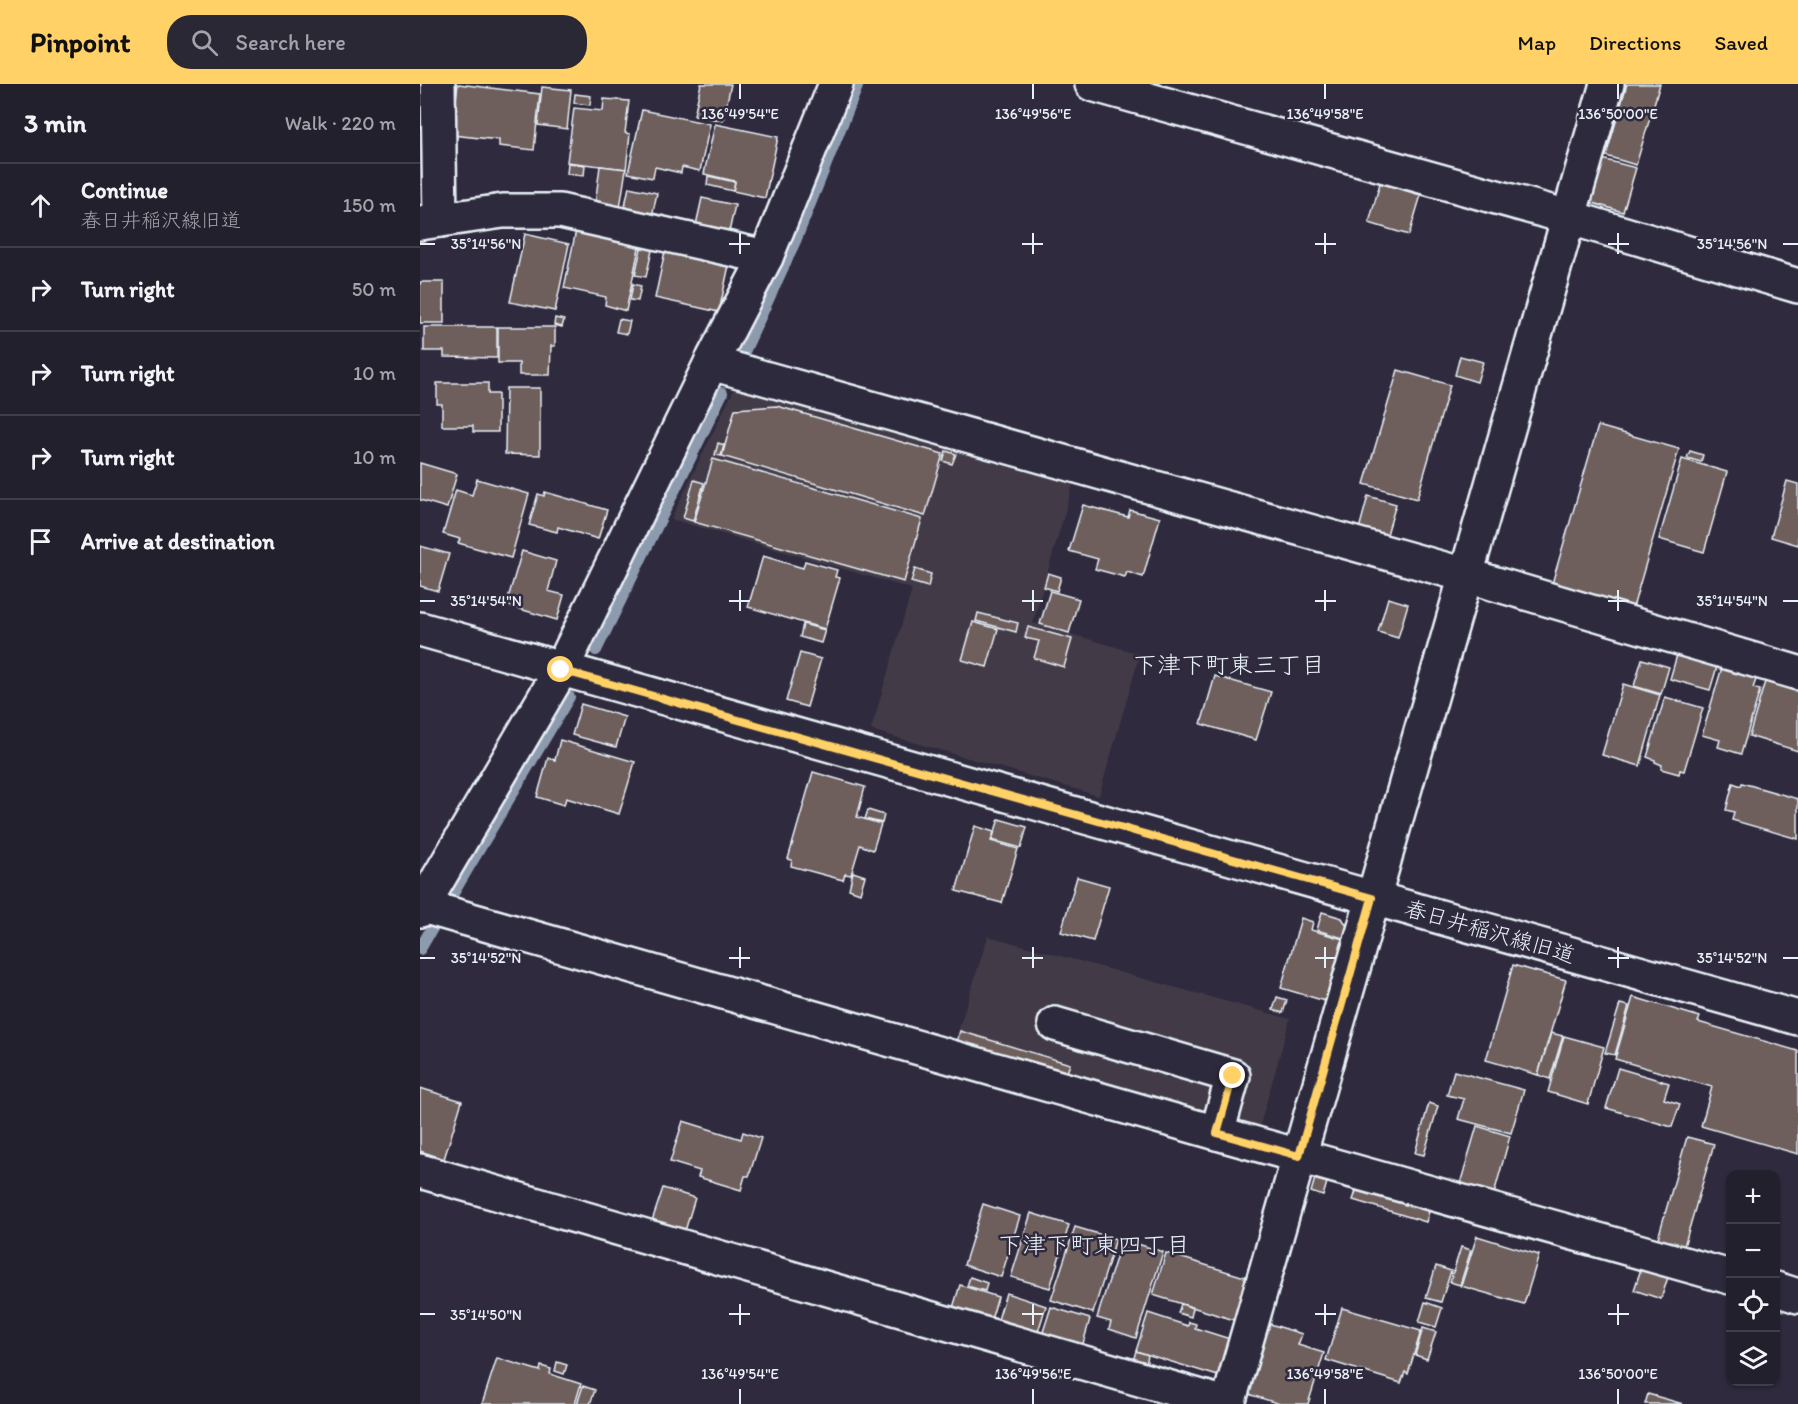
<!DOCTYPE html>
<html lang="en">
<head>
<meta charset="utf-8">
<style>
  body { margin:0; font-family:Itim,"Klee One",sans-serif; background:#2b2836; color:#f1f3f6 }
  .controls { position:absolute; right:18px; bottom:18px; display:grid; overflow:hidden; border-radius:12px; box-shadow:0 2px 4px #0004 }
  .controls button { width:54px; height:54px; display:grid; place-items:center; padding:0; border:0; border-bottom:2px solid #403e4a; background:#23202e; color:#f1f3f6; font:30px sans-serif }
  .stop { position:absolute; width:18px; height:18px; margin:-14px; border:4px solid #ffd166; border-radius:50%; background:#fff }
  .stop.end { background:#ffd166; border-color:#fff; box-shadow:0 2px 6px #0008 }
  .list { margin:0; padding:0; list-style:none }
  h2 { display:flex; justify-content:space-between; align-items:center; height:78px; margin:0; padding:0 24px; font-size:26px }
  h2 small { font-size:20px; font-weight:400; color:#a3a3aa }
  .list li { display:grid; grid-template-columns:39px 1fr auto; gap:18px; align-items:center; box-sizing:border-box; height:84px; padding:0 24px; border-top:2px solid #403e4a }
  .list b { display:block; font-size:22px; white-space:nowrap }
  .list p { margin:0; font-size:20px; white-space:nowrap; color:#a3a3aa }
  .list em { font-size:20px; font-style:normal; color:#a3a3aa }
  .icon { flex:none; width:33px; height:33px; fill:none; stroke:currentColor; stroke-width:2; stroke-linecap:round; stroke-linejoin:round }
  .map { position:relative; flex:none; width:1378px; height:1320px; overflow:hidden }
  header { display:flex; align-items:center; gap:36px; box-sizing:border-box; height:84px; padding:0 30px; background:#ffd166; color:#111 }
  header strong { font-size:28px }
  nav { display:flex; gap:33px; margin-inline-start:auto; font-size:21px }
  .search { width:420px; height:54px; background:#2b2836; display:flex; align-items:center; gap:15px; box-sizing:border-box; padding:0 21px; border-radius:24px; color:#a3a3aa; font-size:22px }
  main { display:flex }
  aside { flex:1; background:#23202e }
  .map>svg:first-child { display:block }
</style>
</head>
<body>
<header>
<strong>Pinpoint</strong>
<div class="search"><svg class="icon" aria-label="search" viewBox="0 0 24 24"><circle cx="10" cy="10" r="6"/><path d="M15 15l6 6"/></svg>Search here</div>
<nav><a>Map</a><a>Directions</a><a>Saved</a></nav>
</header>
<main>
<aside>
<h2>3 min<small>Walk · 220 m</small></h2>
<ul class="list">
<li><svg class="icon" aria-label="ahead" viewBox="0 0 24 24"><path d="M12 20V5M6 11l6-6 6 6"/></svg><div><b>Continue</b><p>春日井稲沢線旧道</p></div><em>150 m</em></li>
<li><svg class="icon" aria-label="right" viewBox="0 0 24 24"><path d="M7 20v-9h11M14 6l5 5-5 5"/></svg><div><b>Turn right</b></div><em>50 m</em></li>
<li><svg class="icon" aria-label="right" viewBox="0 0 24 24"><path d="M7 20v-9h11M14 6l5 5-5 5"/></svg><div><b>Turn right</b></div><em>10 m</em></li>
<li><svg class="icon" aria-label="right" viewBox="0 0 24 24"><path d="M7 20v-9h11M14 6l5 5-5 5"/></svg><div><b>Turn right</b></div><em>10 m</em></li>
<li><svg class="icon" aria-label="arrive" viewBox="0 0 24 24"><path d="M6 21V4h12l-3 4 3 4H6"/></svg><div><b>Arrive at destination</b></div></li>
</ul>
</aside>
<div class="map">
<svg width="1378" height="1320" viewBox="0 0 1378 1320">
  <rect width="100%" height="100%" fill="#2f2a3d"/>
  <filter id="ink" filterUnits="userSpaceOnUse"><feTurbulence type="fractalNoise" baseFrequency=".0167" numOctaves="2"/><feDisplacementMap in="SourceGraphic" scale="12" xChannelSelector="R" yChannelSelector="G"/><feConvolveMatrix kernelMatrix="1 2 1 2 8 2 1 2 1" color-interpolation-filters="sRGB"/></filter>
  <g filter="url(#ink)">
    <g fill="#423a46">
      <polygon points="318,297 655,393 613,539 720,570 679,712 451,646 492,505 251,435"/>
      <polygon points="568,852 870,935 838,1048 533,963"/>
    </g>
    <g fill="none" stroke-linecap="round" stroke-linejoin="round">
      <g stroke="#8e9bae" stroke-width="12">
        <polyline points="322,272 375,157 438,0"/>
        <polyline points="176,566 302,309"/>
        <polyline points="29,816 149,613"/>
        <polyline points="0,865 14,841"/>
      </g>
    </g>
    <g fill="#6e5e5b" stroke="#e8f1f8" stroke-width="1.5">
      <rect x="0" y="0" width="7" height="33"/>
      <polygon points="38,0 120,10 114,66 79,62 79,56 32,51"/>
      <polygon points="281,0 311,0 303,37 274,31"/>
      <polygon points="1207,0 1240,0 1216,81 1186,72"/>
      <polygon points="122,3 151,6 147,45 118,41"/>
      <polygon points="155,10 171,12 170,21 154,19"/>
      <polygon points="184,15 209,17 205,49 210,50 206,85 147,78 154,24 183,27"/>
      <polygon points="222,26 290,40 280,87 262,83 261,89 235,83 233,94 208,89"/>
      <polygon points="295,40 358,53 345,114 313,107 315,97 284,90"/>
      <polygon points="1178,74 1216,84 1203,128 1166,117"/>
      <polygon points="148,79 165,81 164,92 147,90"/>
      <polygon points="180,82 206,85 200,124 175,121"/>
      <polygon points="288,92 315,98 313,107 287,101"/>
      <polygon points="960,99 1001,111 989,151 949,139"/>
      <polygon points="209,103 237,109 232,133 204,126"/>
      <polygon points="282,114 315,121 309,148 276,141"/>
      <polygon points="156,146 220,159 206,227 185,221 186,213 144,204"/>
      <polygon points="105,150 149,160 135,227 90,218"/>
      <polygon points="222,160 233,162 226,193 215,191"/>
      <polygon points="245,167 309,181 299,228 235,214"/>
      <rect x="0" y="198" width="24" height="41"/>
      <polygon points="213,200 221,202 218,217 210,216"/>
      <polygon points="135,234 144,236 142,243 134,241"/>
      <polygon points="199,235 210,237 207,250 196,248"/>
      <polygon points="4,243 77,243 77,274 24,273 24,267 4,267"/>
      <polygon points="78,243 135,243 135,262 131,262 130,291 99,291 99,279 78,279"/>
      <polygon points="1040,272 1063,278 1057,298 1035,291"/>
      <polygon points="978,286 1030,301 997,415 944,400"/>
      <polygon points="17,299 68,299 68,310 78,310 78,348 53,348 53,342 22,342 22,320 17,320"/>
      <polygon points="86,304 120,304 120,371 85,370"/>
      <polygon points="357,322 523,370 505,432 302,372 315,325"/>
      <polygon points="1178,342 1259,365 1212,527 1131,503"/>
      <polygon points="298,359 304,361 301,372 295,371"/>
      <polygon points="526,367 536,370 532,380 523,377"/>
      <polygon points="1270,367 1283,371 1281,378 1267,374"/>
      <polygon points="293,375 502,435 484,498 274,438"/>
      <polygon points="1262,375 1307,388 1284,468 1239,455"/>
      <polygon points="0,379 37,390 27,424 0,416"/>
      <polygon points="57,395 109,410 91,474 38,459 40,455 23,450 36,406 52,411"/>
      <polygon points="274,396 284,399 273,437 263,434"/>
      <polygon points="1367,397 1378,400 1378,461 1351,453"/>
      <polygon points="125,408 187,426 178,455 138,443 137,448 109,441 118,410 124,412"/>
      <polygon points="948,412 976,420 965,457 938,449"/>
      <polygon points="663,421 708,433 710,426 740,434 723,493 707,488 705,493 675,485 678,475 649,467"/>
      <polygon points="0,462 29,470 18,507 0,502"/>
      <polygon points="102,467 136,477 128,507 144,511 137,536 86,521"/>
      <polygon points="343,472 383,484 385,477 417,486 415,493 420,494 405,545 328,523"/>
      <polygon points="495,485 511,490 508,503 491,498"/>
      <polygon points="628,489 641,493 637,507 624,503"/>
      <polygon points="630,507 659,515 649,549 620,540"/>
      <polygon points="968,514 988,520 978,554 958,548"/>
      <polygon points="558,529 598,539 596,548 556,537"/>
      <polygon points="553,538 578,545 567,583 542,576"/>
      <polygon points="383,540 405,546 401,559 380,553"/>
      <polygon points="608,543 652,555 644,583 614,574 619,557 605,554"/>
      <polygon points="1259,564 1299,576 1290,606 1250,595"/>
      <polygon points="380,569 401,575 387,623 366,617"/>
      <polygon points="1222,575 1249,583 1241,610 1214,602"/>
      <polygon points="1303,580 1338,590 1333,604 1340,606 1321,670 1298,663 1300,656 1282,651"/>
      <polygon points="795,592 851,608 836,656 781,640"/>
      <polygon points="1346,594 1378,603 1378,667 1329,652"/>
      <polygon points="1203,600 1240,611 1220,682 1182,671"/>
      <polygon points="1245,613 1283,624 1264,687 1260,686 1259,690 1241,685 1242,681 1235,678 1235,676 1227,673"/>
      <polygon points="161,620 205,633 196,663 152,651"/>
      <polygon points="140,656 215,678 199,730 146,714 144,721 117,713 128,674 135,676"/>
      <polygon points="393,688 445,703 437,733 461,740 453,766 440,761 431,791 425,790 423,796 371,782 372,776 368,775"/>
      <polygon points="1313,699 1321,702 1322,699 1378,715 1378,755 1312,736 1314,728 1306,726"/>
      <polygon points="448,726 464,731 462,739 445,735"/>
      <polygon points="579,735 607,743 601,764 572,756"/>
      <polygon points="555,742 574,748 571,757 598,765 582,819 536,807"/>
      <polygon points="433,788 445,792 440,809 429,805"/>
      <polygon points="657,793 689,802 673,857 641,848"/>
      <polygon points="902,828 922,834 927,842 923,854 897,846"/>
      <polygon points="881,834 893,838 891,846 923,855 905,917 861,904"/>
      <polygon points="1093,881 1146,896 1118,991 1066,976"/>
      <polygon points="857,913 867,916 863,929 853,926"/>
      <polygon points="1213,913 1280,933 1278,938 1378,967 1378,1070 1281,1042 1292,1003 1195,975"/>
      <polygon points="1200,920 1209,922 1195,971 1185,969"/>
      <polygon points="540,947 650,980 646,991 537,958"/>
      <polygon points="1131,949 1143,952 1130,995 1118,991"/>
      <polygon points="1144,952 1184,963 1168,1020 1128,1008"/>
      <polygon points="1198,984 1249,999 1244,1015 1260,1020 1252,1043 1186,1024"/>
      <polygon points="1034,987 1104,1006 1091,1049 1038,1035 1044,1015 1027,1011"/>
      <polygon points="0,1004 42,1017 24,1075 0,1067"/>
      <polygon points="1009,1019 1018,1022 1004,1071 995,1069"/>
      <polygon points="263,1037 321,1055 323,1048 341,1054 329,1092 325,1092 321,1106 278,1093 280,1087 250,1078"/>
      <polygon points="1057,1042 1090,1052 1074,1110 1040,1100"/>
      <polygon points="1267,1053 1294,1060 1262,1169 1236,1161"/>
      <polygon points="896,1091 908,1095 903,1112 891,1108"/>
      <polygon points="938,1101 1010,1124 1006,1138 933,1116"/>
      <polygon points="243,1104 275,1114 265,1147 232,1137"/>
      <polygon points="563,1120 600,1132 581,1193 544,1181"/>
      <polygon points="611,1129 649,1141 630,1204 591,1193"/>
      <polygon points="655,1143 696,1155 673,1229 631,1216"/>
      <polygon points="1057,1152 1119,1171 1104,1220 1041,1202"/>
      <polygon points="702,1155 743,1168 716,1254 689,1245 691,1238 677,1234"/>
      <polygon points="1041,1163 1051,1166 1040,1201 1030,1198"/>
      <polygon points="746,1169 828,1194 814,1236 733,1211"/>
      <polygon points="1016,1182 1031,1187 1021,1218 1006,1214"/>
      <polygon points="1222,1182 1249,1190 1241,1215 1214,1206"/>
      <polygon points="550,1193 567,1199 565,1207 547,1202"/>
      <polygon points="540,1201 578,1213 570,1239 532,1227"/>
      <polygon points="586,1209 626,1222 617,1251 577,1239"/>
      <polygon points="1005,1218 1022,1224 1016,1243 999,1238"/>
      <polygon points="761,1220 773,1224 771,1233 758,1229"/>
      <polygon points="631,1223 670,1235 662,1263 622,1251"/>
      <polygon points="922,1224 1001,1247 988,1290 985,1288 981,1299 906,1276"/>
      <polygon points="728,1229 768,1242 769,1238 776,1240 775,1244 810,1255 798,1292 716,1267"/>
      <polygon points="844,1238 882,1250 878,1261 904,1269 888,1320 860,1320 831,1311 826,1296"/>
      <polygon points="1003,1244 1016,1248 1007,1275 995,1271"/>
      <polygon points="716,1267 728,1271 726,1281 713,1277"/>
      <polygon points="77,1274 120,1287 121,1282 131,1285 130,1290 161,1300 155,1320 62,1320"/>
      <polygon points="137,1278 147,1281 144,1290 135,1287"/>
      <polygon points="163,1302 175,1306 170,1320 157,1320"/>
      <polygon points="1228,1310 1263,1320 1225,1320"/>
    </g>
    <g fill="none" stroke-linecap="round" stroke-linejoin="round">
      <defs>
        <g id="minor">
          <polyline points="18,0 20,136"/>
          <polyline points="672,0 1148,133 1378,202"/>
          <polyline points="0,139 83,127 140,127 346,173"/>
          <polyline points="291,279 1045,491 1378,589"/>
          <polyline points="0,545 1378,934"/>
          <polyline points="2,822 797,1049 1310,1193"/>
          <polyline points="0,826 141,586 291,279 346,173 416,0"/>
          <polyline points="635,940 813,992 797,1049"/>
          <polyline points="0,1087 806,1320"/>
          <polyline points="1356,1205 1378,1212"/>
          <polyline points="808,1320 1187,0"/>
        </g>
      </defs>
      <use href="#minor" stroke="#e8f1f8" stroke-width="38"/>
      <use href="#minor" stroke="#2f2a3d" stroke-width="33"/>
    </g>
  </g>
  <g fill="none" stroke-linecap="round" stroke-linejoin="round" filter="url(#ink)">
    <polyline stroke="#ffd166" stroke-width="8" points="141,586 952,814 879,1072 797,1049 813,992"/>
  </g>
  <path fill="none" stroke="#e8f1f8" stroke-width="2" d="M320 0V15M613 0V15M905 0V15M1198 0V15M320 149V170M613 149V170M905 149V170M1198 149V170M0 160H15M309 160H330M602 160H623M895 160H916M1188 160H1209M1363 160H1378M320 506V527M613 506V527M905 506V527M1198 506V527M0 517H15M309 517H330M602 517H623M895 517H916M1188 517H1209M1363 517H1378M320 863V884M613 863V884M905 863V884M1198 863V884M0 874H15M309 874H330M602 874H623M895 874H916M1188 874H1209M1363 874H1378M320 1220V1241M613 1220V1241M905 1220V1241M1198 1220V1241M0 1230H15M309 1230H330M602 1230H623M895 1230H916M1188 1230H1209M320 1305V1320M613 1305V1320M905 1305V1320M1198 1305V1320"/>
  <g text-anchor="middle" stroke-width="5" stroke-linejoin="round" paint-order="stroke">
    <g font-size="22" fill="#e8f1f8" stroke="#2f2a3d">
      <text transform="translate(1070 847) rotate(16)" y="8">春日井稲沢線旧道</text>
    </g>
    <g font-size="24" fill="#e8f1f8" stroke="#2f2a3d">
      <text x="809" y="589">下津下町東三丁目</text>
      <text x="674" y="1169">下津下町東四丁目</text>
    </g>
  </g>
  <g font-size="15" text-anchor="middle" fill="#e8f1f8" stroke="#2f2a3d" stroke-width="5" stroke-linejoin="round" paint-order="stroke">
    <text x="320" y="35">136°49'54"E</text>
    <text x="613" y="35">136°49'56"E</text>
    <text x="905" y="35">136°49'58"E</text>
    <text x="1198" y="35">136°50'00"E</text>
    <text x="66" y="165">35°14'56"N</text>
    <text x="1312" y="165">35°14'56"N</text>
    <text x="66" y="522">35°14'54"N</text>
    <text x="1312" y="522">35°14'54"N</text>
    <text x="66" y="879">35°14'52"N</text>
    <text x="1312" y="879">35°14'52"N</text>
    <text x="66" y="1236">35°14'50"N</text>
    <text x="320" y="1295">136°49'54"E</text>
    <text x="613" y="1295">136°49'56"E</text>
    <text x="905" y="1295">136°49'58"E</text>
    <text x="1198" y="1295">136°50'00"E</text>
  </g>
</svg>
<div class="controls">
<button>+</button>
<button>−</button>
<button><svg class="icon" aria-label="locate" viewBox="0 0 24 24"><circle cx="12" cy="12" r="6"/><path d="M12 2v4M12 18v4M2 12h4M18 12h4"/></svg></button>
<button><svg class="icon" aria-label="layers" viewBox="0 0 24 24"><path d="M12 4l9 5-9 5-9-5zM3 14l9 5 9-5"/></svg></button>
</div>
<div class="stop" style="left:141px;top:586px"></div>
<div class="stop end" style="left:813px;top:992px"></div>
</div>
</main>
</body>
</html>
